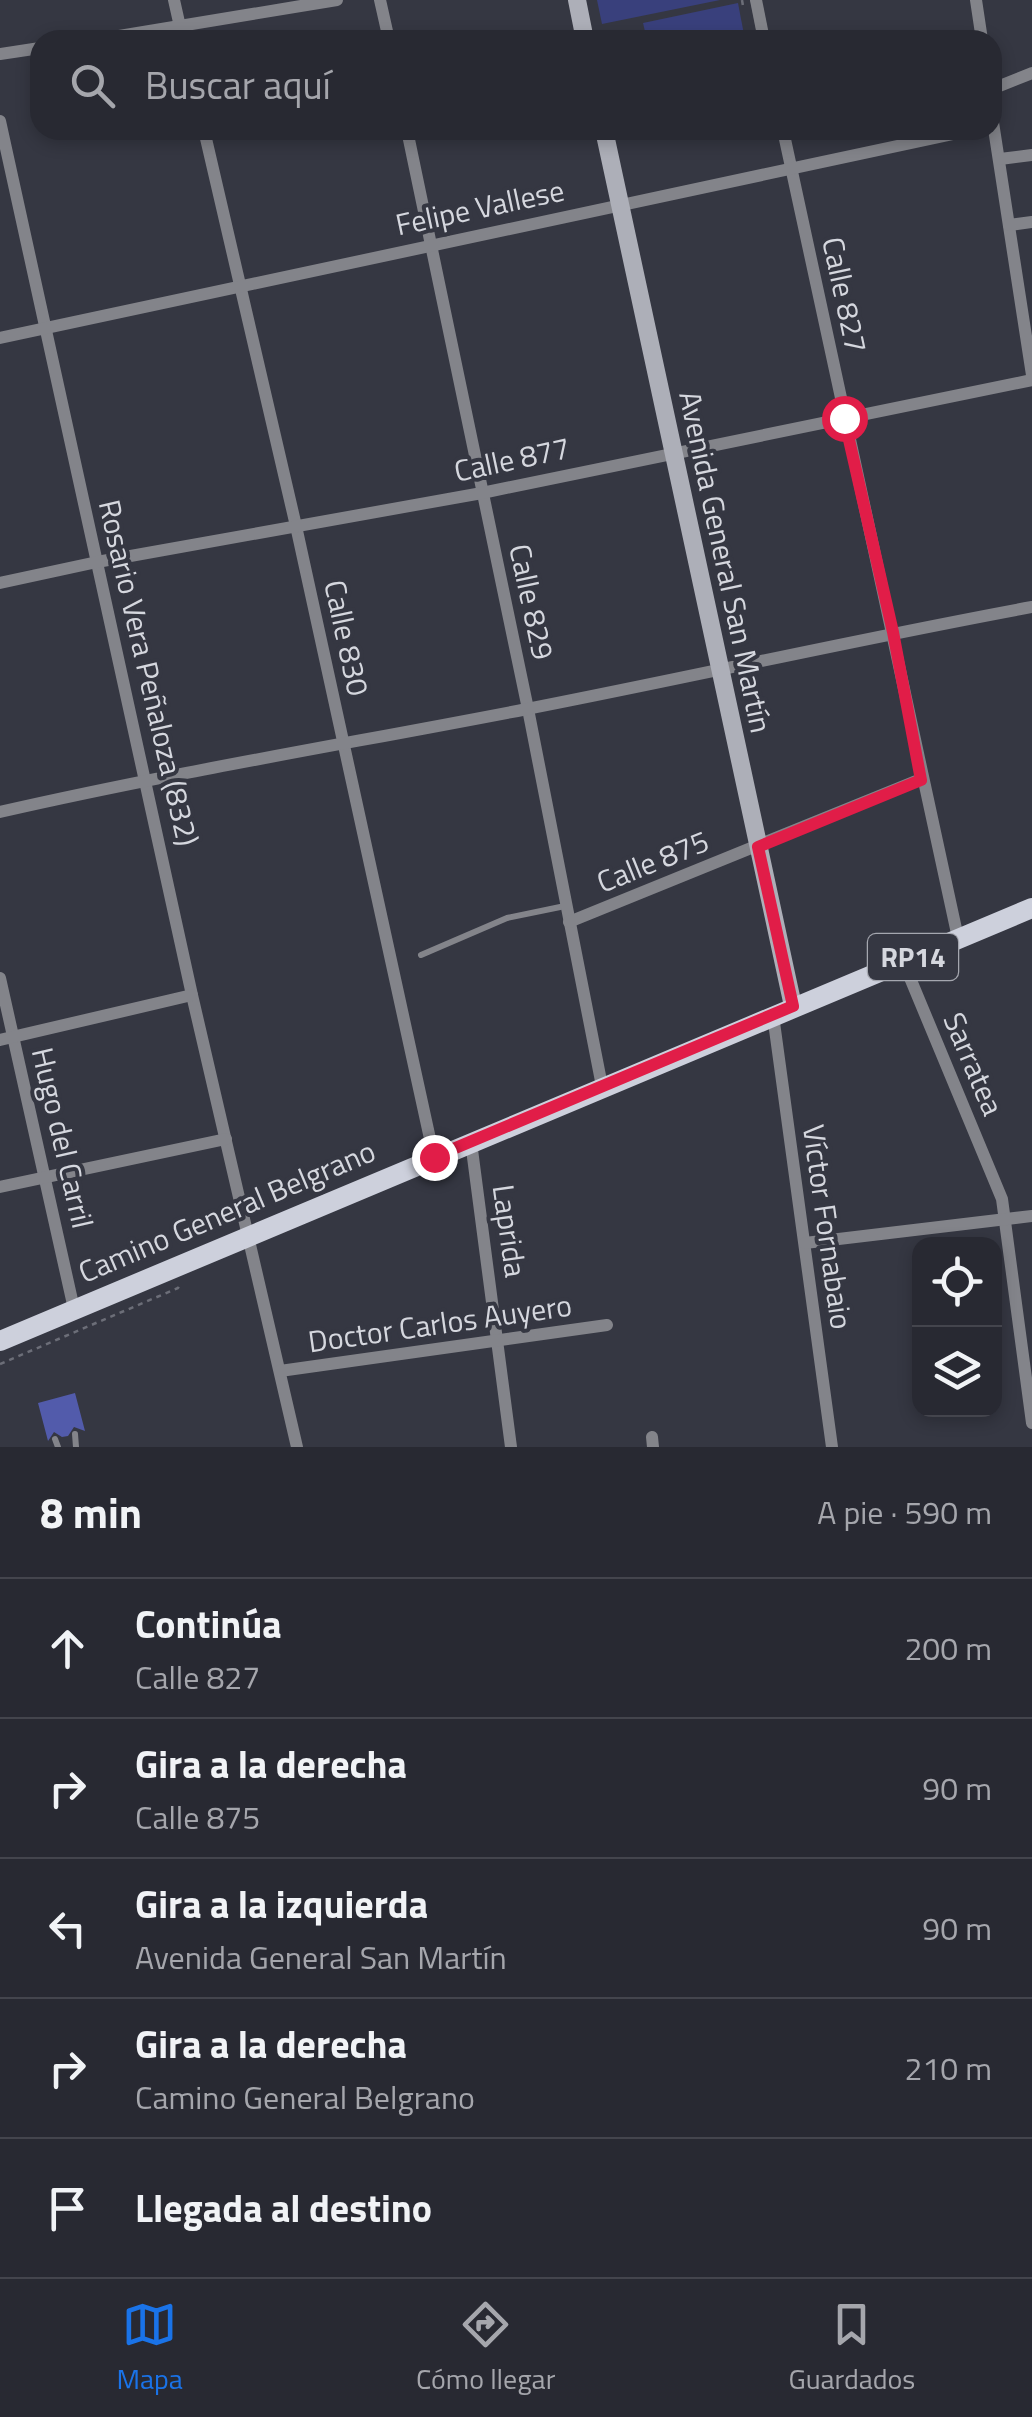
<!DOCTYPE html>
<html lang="es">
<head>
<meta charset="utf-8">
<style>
  body { margin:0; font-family:"Titillium Web",sans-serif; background:#34353e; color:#f1f3f6 }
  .controls { position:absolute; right:30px; bottom:30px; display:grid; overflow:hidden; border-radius:20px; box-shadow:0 5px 15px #0003 }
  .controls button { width:90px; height:90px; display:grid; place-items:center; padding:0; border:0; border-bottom:2px solid #44454d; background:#282932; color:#f1f3f6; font:50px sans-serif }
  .stop { position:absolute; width:30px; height:30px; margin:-22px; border:8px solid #e11d48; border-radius:50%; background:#fff }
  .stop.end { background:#e11d48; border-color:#fff; box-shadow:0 2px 10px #0008 }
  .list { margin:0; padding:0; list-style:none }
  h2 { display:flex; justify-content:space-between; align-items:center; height:130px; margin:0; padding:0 40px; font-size:42px }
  h2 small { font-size:32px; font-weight:400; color:#a5a6ac }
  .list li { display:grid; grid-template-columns:65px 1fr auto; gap:30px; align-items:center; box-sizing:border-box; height:140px; padding:0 40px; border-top:2px solid #44454d }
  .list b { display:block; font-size:38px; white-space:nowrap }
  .list p { margin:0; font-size:32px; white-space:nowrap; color:#a5a6ac }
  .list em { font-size:32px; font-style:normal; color:#a5a6ac }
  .icon { flex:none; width:55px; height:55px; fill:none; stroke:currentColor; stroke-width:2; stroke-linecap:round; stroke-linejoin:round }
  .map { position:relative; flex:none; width:1032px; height:1447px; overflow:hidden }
  .search { position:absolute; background:#282932; box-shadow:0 5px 15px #0003; left:30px; right:30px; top:30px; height:110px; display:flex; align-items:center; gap:25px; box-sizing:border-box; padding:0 35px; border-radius:30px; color:#a5a6ac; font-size:38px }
  .sheet { height:830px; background:#282932 }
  nav { display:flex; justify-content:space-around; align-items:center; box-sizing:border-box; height:140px; border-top:2px solid #44454d; background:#282932; font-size:28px; color:#a5a6ac }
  nav a { display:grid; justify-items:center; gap:5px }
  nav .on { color:#1a73e8 }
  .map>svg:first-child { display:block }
</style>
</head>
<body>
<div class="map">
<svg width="1032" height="1447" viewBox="0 0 1032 1447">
  <rect width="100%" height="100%" fill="#353742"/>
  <g fill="#39407c">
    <polygon points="597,0 720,0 602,24"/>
    <polygon points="738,3 745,40 647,40 643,23"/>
  </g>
  <polygon fill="#525bab" points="75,1393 85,1431 74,1427 68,1436 62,1437 54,1432 48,1441 38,1403"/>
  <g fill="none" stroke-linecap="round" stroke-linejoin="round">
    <g stroke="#6c6e78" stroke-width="2.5" stroke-dasharray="5 5" stroke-linecap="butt">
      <polyline points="742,0 743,6"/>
      <polyline points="0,1364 178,1288 180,1284"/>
    </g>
    <g stroke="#83848a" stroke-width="6">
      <polyline points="421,955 507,918 565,906"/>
      <polyline points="75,1434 76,1447"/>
      <polyline points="55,1439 58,1447"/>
    </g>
    <g stroke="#83848a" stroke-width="12">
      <polyline points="174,0 183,40"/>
      <polyline points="380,0 389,40"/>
      <polyline points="756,0 764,40"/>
      <polyline points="976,0 982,40"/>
      <polyline points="95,40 337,0"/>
      <polyline points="0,54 40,48"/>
      <polyline points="992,89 1032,73"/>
      <polyline points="992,116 1032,375"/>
      <polyline points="0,121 192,995 297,1447"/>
      <polyline points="204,130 296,526 434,1157"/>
      <polyline points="407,130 528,709 602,1086"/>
      <polyline points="783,130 958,938"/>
      <polyline points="1000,159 1032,155"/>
      <polyline points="1009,225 1032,222"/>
      <polyline points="0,338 972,130"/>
      <polyline points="0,583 97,562 482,493 1032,380"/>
      <path d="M0 812C175 772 352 743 527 709 696 676 863 638 1032 607"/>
      <polyline points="569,922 921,779"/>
      <polyline points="903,961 1002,1199 1032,1423"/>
      <polyline points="0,978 74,1309"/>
      <polyline points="773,1015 832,1447"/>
      <polyline points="0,1040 192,995"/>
      <polyline points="471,1142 511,1447"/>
      <polyline points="0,1187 226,1139"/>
      <polyline points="805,1243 1032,1216"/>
      <polyline points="280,1371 607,1325"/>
      <polyline points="652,1437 653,1447"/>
    </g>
    <g stroke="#adafb8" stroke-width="18">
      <polyline points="577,0 585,40"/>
      <polyline points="604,130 793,1006"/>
    </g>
    <polyline stroke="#cdd0dc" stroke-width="20" points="0,1341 1032,908"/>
  </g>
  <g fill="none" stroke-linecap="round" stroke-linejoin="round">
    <polyline stroke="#e11d48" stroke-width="12" points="434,1157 793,1006 758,847 921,780 893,632 844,418"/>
  </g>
  <g text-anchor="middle" stroke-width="8" stroke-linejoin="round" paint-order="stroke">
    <rect fill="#353742" stroke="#a5a7af" stroke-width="2.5" x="868" y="934" width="90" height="46" rx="8"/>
    <g font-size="28" font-weight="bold" fill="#d5d7de">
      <text x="913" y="967">RP14</text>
    </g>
    <g font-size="30" fill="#d5d7de" stroke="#353742">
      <text transform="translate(480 208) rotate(-12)" y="10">Felipe Vallese</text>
      <text transform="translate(844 295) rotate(78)" y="10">Calle 827</text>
      <text transform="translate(512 460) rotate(-12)" y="10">Calle 877</text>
      <text transform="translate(725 562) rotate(78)" y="10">Avenida General San Martín</text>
      <text transform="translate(531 602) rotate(78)" y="10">Calle 829</text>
      <text transform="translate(346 638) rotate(78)" y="10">Calle 830</text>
      <text transform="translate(148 673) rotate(77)" y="10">Rosario Vera Peñaloza (832)</text>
      <text transform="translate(653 862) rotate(-22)" y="10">Calle 875</text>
      <text transform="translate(973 1064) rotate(67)" y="10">Sarratea</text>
      <text transform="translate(62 1138) rotate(77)" y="10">Hugo del Carril</text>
      <text transform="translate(227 1212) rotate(-23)" y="10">Camino General Belgrano</text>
      <text transform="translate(827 1227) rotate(82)" y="10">Víctor Fornabaio</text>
      <text transform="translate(509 1231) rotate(82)" y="10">Laprida</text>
      <text transform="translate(440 1324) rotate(-8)" y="10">Doctor Carlos Auyero</text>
    </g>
  </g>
</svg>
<div class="controls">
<button><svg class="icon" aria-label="locate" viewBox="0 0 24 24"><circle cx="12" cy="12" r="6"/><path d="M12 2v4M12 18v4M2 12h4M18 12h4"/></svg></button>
<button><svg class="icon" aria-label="layers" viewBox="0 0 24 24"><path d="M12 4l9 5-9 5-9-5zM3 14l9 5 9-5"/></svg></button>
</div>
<div class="stop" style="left:844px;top:418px"></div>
<div class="stop end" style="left:434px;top:1157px"></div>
<div class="search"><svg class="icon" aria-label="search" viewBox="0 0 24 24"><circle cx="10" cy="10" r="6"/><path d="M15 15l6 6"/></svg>Buscar aquí</div>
</div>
<section class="sheet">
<h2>8 min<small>A pie · 590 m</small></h2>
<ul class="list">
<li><svg class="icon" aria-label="ahead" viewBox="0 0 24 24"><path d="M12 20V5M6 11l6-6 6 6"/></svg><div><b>Continúa</b><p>Calle 827</p></div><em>200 m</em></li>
<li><svg class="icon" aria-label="right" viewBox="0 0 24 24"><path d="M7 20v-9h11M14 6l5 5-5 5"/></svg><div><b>Gira a la derecha</b><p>Calle 875</p></div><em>90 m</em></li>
<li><svg class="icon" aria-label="left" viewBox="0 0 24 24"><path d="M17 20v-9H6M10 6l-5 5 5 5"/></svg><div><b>Gira a la izquierda</b><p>Avenida General San Martín</p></div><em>90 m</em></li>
<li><svg class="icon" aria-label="right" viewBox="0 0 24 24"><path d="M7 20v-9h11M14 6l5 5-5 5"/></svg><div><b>Gira a la derecha</b><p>Camino General Belgrano</p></div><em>210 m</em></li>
<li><svg class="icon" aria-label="arrive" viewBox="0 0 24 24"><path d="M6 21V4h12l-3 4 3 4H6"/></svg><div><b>Llegada al destino</b></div></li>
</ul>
</section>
<nav>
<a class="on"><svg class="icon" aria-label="map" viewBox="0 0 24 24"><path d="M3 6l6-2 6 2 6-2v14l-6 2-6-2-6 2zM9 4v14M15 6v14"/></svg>Mapa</a>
<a><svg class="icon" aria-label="directions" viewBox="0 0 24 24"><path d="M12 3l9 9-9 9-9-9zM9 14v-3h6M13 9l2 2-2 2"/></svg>Cómo llegar</a>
<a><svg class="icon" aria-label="saved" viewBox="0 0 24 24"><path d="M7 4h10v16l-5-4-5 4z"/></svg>Guardados</a>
</nav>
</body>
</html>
